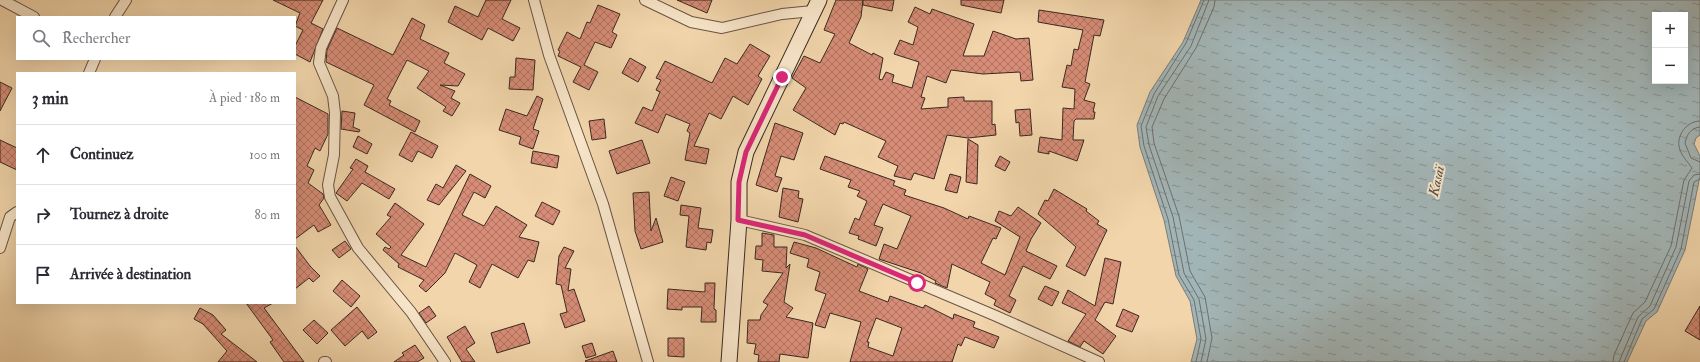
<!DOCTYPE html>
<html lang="fr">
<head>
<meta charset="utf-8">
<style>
  body { margin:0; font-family:"IM FELL Double Pica",serif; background:#f7f7f7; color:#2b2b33 }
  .controls { position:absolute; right:12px; top:12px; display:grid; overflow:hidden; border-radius:0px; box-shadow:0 4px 16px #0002 }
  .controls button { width:36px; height:36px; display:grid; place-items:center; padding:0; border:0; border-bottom:1px solid #e1e1e2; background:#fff; color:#2b2b33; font:20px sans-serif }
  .stop { position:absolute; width:12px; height:12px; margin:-9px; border:3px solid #db2777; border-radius:50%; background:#fff }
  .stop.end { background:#db2777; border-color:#fff; box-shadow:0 1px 4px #0008 }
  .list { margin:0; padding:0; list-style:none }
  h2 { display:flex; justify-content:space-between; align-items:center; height:52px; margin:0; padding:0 16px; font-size:17px }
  h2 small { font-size:13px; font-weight:400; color:#7c7c81 }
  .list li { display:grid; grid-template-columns:26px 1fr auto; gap:12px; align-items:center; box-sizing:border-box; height:60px; padding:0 16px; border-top:1px solid #e1e1e2 }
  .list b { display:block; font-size:15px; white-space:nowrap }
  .list em { font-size:13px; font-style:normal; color:#7c7c81 }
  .icon { flex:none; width:22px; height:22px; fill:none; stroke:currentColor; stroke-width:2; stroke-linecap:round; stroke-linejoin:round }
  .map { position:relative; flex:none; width:1700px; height:362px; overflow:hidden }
  .search { position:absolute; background:#fff; box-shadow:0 4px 16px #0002; left:16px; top:16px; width:280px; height:44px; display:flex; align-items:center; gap:10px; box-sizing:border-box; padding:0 14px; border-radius:0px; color:#7c7c81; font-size:15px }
  .panel { position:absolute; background:#fff; box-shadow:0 4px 16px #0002; left:16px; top:72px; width:280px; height:232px; border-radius:0px }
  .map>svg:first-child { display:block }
</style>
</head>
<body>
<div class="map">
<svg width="1700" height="362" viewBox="0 0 1700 362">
  <defs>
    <pattern id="water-ripples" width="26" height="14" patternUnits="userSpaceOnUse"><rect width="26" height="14" fill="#a2b5b6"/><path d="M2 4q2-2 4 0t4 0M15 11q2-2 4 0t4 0" fill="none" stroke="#859394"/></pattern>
    <pattern id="building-cross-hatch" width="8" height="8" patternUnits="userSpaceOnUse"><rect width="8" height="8" fill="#d68c76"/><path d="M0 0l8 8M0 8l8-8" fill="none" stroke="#af7260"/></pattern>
  </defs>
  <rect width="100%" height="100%" fill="#f2d5ab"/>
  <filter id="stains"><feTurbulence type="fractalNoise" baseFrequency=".005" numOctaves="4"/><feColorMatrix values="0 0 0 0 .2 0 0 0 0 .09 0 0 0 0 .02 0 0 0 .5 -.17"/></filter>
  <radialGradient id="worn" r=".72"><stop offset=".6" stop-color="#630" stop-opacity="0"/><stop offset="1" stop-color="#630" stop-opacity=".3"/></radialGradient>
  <path fill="url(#water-ripples)" stroke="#787d7a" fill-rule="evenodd" d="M1201 0H1700V135L1696 138 1694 144 1700 156V176L1685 250 1657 312 1646 321 1627 362H1191L1197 339 1190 301 1176 276 1164 220 1140 147 1137 125 1150 92 1183 42ZM1655 15H1685V81H1655Z"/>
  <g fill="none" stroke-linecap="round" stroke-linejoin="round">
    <g stroke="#6e6f6c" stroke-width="1">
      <path d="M1700 127C1690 128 1687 135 1685 143L1691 158 1700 162"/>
      <polyline points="1196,362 1201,339 1194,300 1179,275 1168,219 1144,146 1141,126 1154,94 1186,43 1204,0"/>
      <polyline points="1201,362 1206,339 1199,299 1184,273 1173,217 1149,145 1146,127 1158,96 1191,46 1209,0"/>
      <polyline points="1207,362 1212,338 1205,297 1190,271 1179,216 1154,143 1152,127 1164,99 1196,48 1214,7 1215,0"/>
      <path d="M1613 362 1614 355 1633 313 1645 302 1671 246 1684 180 1692 168C1688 162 1683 158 1680 150 1675 137 1686 121 1700 121"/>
      <polyline points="1619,362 1638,317 1650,306 1676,247 1689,181 1694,175 1700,174"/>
      <polyline points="1624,362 1642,319 1654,309 1681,249 1694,182 1700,179"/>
    </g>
  </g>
  <g fill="url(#building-cross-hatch)" stroke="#3a2921" fill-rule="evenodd">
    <polygon points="273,0 323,0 311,23 323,29 310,62 295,54 295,46 303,30 295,26 300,13"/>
    <polygon points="486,0 511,0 502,19 520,28 513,41 488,28 482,40 448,22 455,6 478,17"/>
    <polygon points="677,0 712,0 707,13"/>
    <polygon points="836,0 863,0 861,17 849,43 872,55 873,53 883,58 879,79 882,80 886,72 894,75 892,82 912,88 919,62 894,54 900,40 913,45 918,27 908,22 915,7 930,14 932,9 974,24 963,56 984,56 993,31 1016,39 1029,38 1033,80 1021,81 1020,72 983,74 951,70 946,83 927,76 921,97 925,98 921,109 948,107 948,98 964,97 964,101 992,101 992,125 995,124 996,135 968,138 947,135 934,179 914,173 911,180 894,176 898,166 878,157 886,141 844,122 843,124 840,123 835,135 793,110 806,88 792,78 804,56 820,63 835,34 824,30"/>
    <polygon points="863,0 894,0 892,11 863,5"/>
    <polygon points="961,0 1004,0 1001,13 961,5"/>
    <polygon points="598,5 620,14 612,32 617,35 611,48 595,42 584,65 598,72 589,90 573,82 581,67 558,56 560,51 558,50 567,32 580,39 587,22 590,23"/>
    <polygon points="1039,10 1104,20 1100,36 1094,35 1085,82 1090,84 1084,100 1095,103 1093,112 1095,112 1094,119 1076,119 1074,121 1073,140 1084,140 1077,161 1049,151 1049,154 1038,152 1040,137 1062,140 1063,108 1074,109 1075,89 1062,87 1067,65 1071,66 1074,49 1078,50 1083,30 1038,22"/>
    <polygon points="412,18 425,25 420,39 449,53 444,63 465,74 458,86 440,85 455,91 451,98 460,103 452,116 443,111 446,107 417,88 429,71 407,60 387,99 391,101 389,105 420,121 415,132 364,105 374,85 326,62 327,50 337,28 393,55"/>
    <polygon points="750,44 770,56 758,76 762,79 748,105 733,96 721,119 709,113 694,146 709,149 706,164 685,160 690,133 687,131 690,124 666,114 658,133 635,123 643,107 652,111 660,92 656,90 661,80 656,78 665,61 712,83 725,58 737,64"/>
    <polygon points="516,58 535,60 533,90 509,89 510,77 515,77"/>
    <polygon points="630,58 646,67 638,82 622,73"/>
    <polygon points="0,82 12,88 0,111"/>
    <polygon points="537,96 543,99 533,129 539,131 533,149 519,144 521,137 499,130 506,109 527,116"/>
    <polygon points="295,97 328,114 328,134 320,151 315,148 307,166 314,170 308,183 323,194 324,198 319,205 331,225 318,232 314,225 295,239"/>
    <polygon points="1030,109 1032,135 1020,136 1019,122 1016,123 1015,110"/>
    <polygon points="342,111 355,113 353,127 360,130 359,132 341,129"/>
    <polygon points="604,119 606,138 592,140 589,121"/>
    <polygon points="775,123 803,133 794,160 781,156 775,176 782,178 777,192 756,185"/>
    <polygon points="411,132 438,146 432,158 418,151 412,162 399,155"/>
    <polygon points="358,136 372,144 367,154 353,147"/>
    <polygon points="968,139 978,145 977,184 966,182"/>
    <polygon points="0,140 17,148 17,170 0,162"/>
    <polygon points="642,140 650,163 617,174 609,151"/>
    <polygon points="533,151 559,156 557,168 531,163"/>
    <polygon points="825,156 895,181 893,185 906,190 904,195 944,208 968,219 969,216 1001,228 996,239 993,238 981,263 1005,275 1020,237 995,221 999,211 1011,216 1018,207 1041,223 1031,239 1026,251 1057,266 1050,279 1023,266 1009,296 1016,300 1010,313 994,305 996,300 985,294 990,282 952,264 947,288 935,283 936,281 921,273 879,259 884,244 897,249 911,216 883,204 874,225 883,228 876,246 858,239 859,236 849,233 855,218 859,220 867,201 857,196 860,191 848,187 851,180 820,169"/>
    <polygon points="1000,156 1010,162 1005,171 995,166"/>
    <polygon points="356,159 368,166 365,172 395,189 389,199 362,183 347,201 336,193 353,169 350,168"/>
    <polygon points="456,165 466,171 439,205 427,200 436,184 443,188"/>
    <polygon points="470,174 491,186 485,198 474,192 462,215 484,226 496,206 527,225 519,237 539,242 534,262 528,260 518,278 492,264 480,288 469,282 477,265 455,253 445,273 426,292 419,286 424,280 398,267 399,264 383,250 385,247 389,249 391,247 376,234 391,217 387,215 395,203 424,224 401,255 426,267"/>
    <polygon points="950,174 961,177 957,193 945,190"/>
    <polygon points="671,177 685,182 678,201 664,196"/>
    <polygon points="783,188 799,191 798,198 803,199 798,222 779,217"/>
    <polygon points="1054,189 1087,209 1086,211 1099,221 1097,224 1107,230 1085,276 1066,266 1076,247 1038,214 1045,200 1048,201"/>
    <polygon points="649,192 651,231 656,218 663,242 641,249 635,231 633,193"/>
    <polygon points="542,202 560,211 553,225 535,216"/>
    <polygon points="681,205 701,208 698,228 713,230 711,243 707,242 706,250 686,247 689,216 680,215"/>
    <polygon points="762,233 774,235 774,247 787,247 786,268 790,264 784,302 793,308 786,317 813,323 808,358 780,354 779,362 758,362 759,355 754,354 756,344 747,343 748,320 760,320 761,315 768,305 763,302 783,273 762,271 763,260 755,259 756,246 762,246"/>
    <polygon points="345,241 351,249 339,258 332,250"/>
    <path d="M794 242 816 248 857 267 858 264 868 269 859 291 888 302 890 296 923 308 925 305 953 319 954 314 975 322 973 327 999 337 994 348 965 337 961 346 958 344 952 362H850L861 322 830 313 825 328 815 325 826 294 815 290 820 272 807 267 809 259 790 253ZM876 318 902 328 893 356 868 347 869 342H867Z"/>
    <polygon points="295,246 310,266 320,276 313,282 309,278 295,289"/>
    <polygon points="564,247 574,251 565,268 571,269 568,291 574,289 585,321 565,328 560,314 567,312 561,285 556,284 559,256"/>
    <polygon points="1105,258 1121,262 1113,304 1105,302 1095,320 1116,336 1103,354 1084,341 1080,347 1068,341 1086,314 1062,303 1068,290 1095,306"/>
    <polygon points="342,280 360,296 351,307 333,291"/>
    <polygon points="705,283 715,283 714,309 716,310 716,322 701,322 702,307 682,307 682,310 667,309 668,289 705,292"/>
    <polygon points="1045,286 1059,292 1052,306 1038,299"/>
    <polygon points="246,303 273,303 264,308 304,362 284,362 270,342 273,340"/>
    <polygon points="429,306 436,316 426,323 419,313"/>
    <polygon points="1700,306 1700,340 1685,331"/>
    <polygon points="357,307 377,332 368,339 362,331 345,346 331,330"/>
    <polygon points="200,308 213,315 226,330 221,334 257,362 218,362 227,351 203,324 194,319"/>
    <polygon points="1123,309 1139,316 1132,332 1116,326"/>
    <polygon points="314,320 328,333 317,344 303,330"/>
    <polygon points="524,323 530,343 497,353 491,333"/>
    <polygon points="465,326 475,343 466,349 475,362 462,362 447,337"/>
    <polygon points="668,338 684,338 684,357 668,356"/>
    <polygon points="592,343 596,355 586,358 582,346"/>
    <polygon points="415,345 424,358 417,362 394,362 404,355 402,353"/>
    <polygon points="613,351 617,362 586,362 585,361"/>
  </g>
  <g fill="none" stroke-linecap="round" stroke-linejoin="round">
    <defs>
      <g id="minor">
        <polyline points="2,0 34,17"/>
        <polyline points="343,0 321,48 319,63 333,96 335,113 334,155 328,185 330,197 358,248 411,312 445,362"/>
        <polyline points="534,0 549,55 603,204 648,362"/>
        <polyline points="645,0 691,22 722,28 782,14 813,11"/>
        <polyline points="115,17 126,0"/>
        <polyline points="89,73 95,59"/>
        <polyline points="739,220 805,235 996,316 1099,362"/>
        <polyline points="0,248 10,217 17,212"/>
        <polyline points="324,362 326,362"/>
      </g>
      <polyline id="secondary" points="729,362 739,220 739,182 746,152 819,0"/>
    </defs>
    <use href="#minor" stroke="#685444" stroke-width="12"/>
    <use href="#secondary" stroke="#3a2921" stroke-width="17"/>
    <use href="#minor" stroke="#f7e4c8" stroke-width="10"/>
    <use href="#secondary" stroke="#f7e4c8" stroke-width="15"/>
  </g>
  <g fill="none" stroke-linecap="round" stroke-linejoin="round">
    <polyline stroke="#db2777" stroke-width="5" points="782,77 746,152 739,182 738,220 805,235 917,283"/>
  </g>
  <g text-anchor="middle" stroke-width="4" stroke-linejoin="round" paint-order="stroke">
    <g font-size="14" font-style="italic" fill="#544c46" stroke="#f7e4c8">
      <text transform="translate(1436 181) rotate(-78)" y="5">Kasaï</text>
    </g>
  </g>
  <rect width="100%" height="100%" filter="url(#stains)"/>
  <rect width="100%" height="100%" fill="url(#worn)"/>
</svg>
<div class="controls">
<button>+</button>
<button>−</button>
</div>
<div class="stop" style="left:917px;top:283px"></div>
<div class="stop end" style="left:782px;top:77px"></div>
<div class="search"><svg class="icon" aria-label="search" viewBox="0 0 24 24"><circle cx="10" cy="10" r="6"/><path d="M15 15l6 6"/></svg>Rechercher</div>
<section class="panel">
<h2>3 min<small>À pied · 180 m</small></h2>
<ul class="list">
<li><svg class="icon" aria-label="ahead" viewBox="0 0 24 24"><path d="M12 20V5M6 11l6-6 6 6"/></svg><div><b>Continuez</b></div><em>100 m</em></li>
<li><svg class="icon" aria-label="right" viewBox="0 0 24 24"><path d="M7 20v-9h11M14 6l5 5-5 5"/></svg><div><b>Tournez à droite</b></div><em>80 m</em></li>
<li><svg class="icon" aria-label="arrive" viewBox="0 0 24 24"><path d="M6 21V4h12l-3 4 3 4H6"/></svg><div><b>Arrivée à destination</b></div></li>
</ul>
</section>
</div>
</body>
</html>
